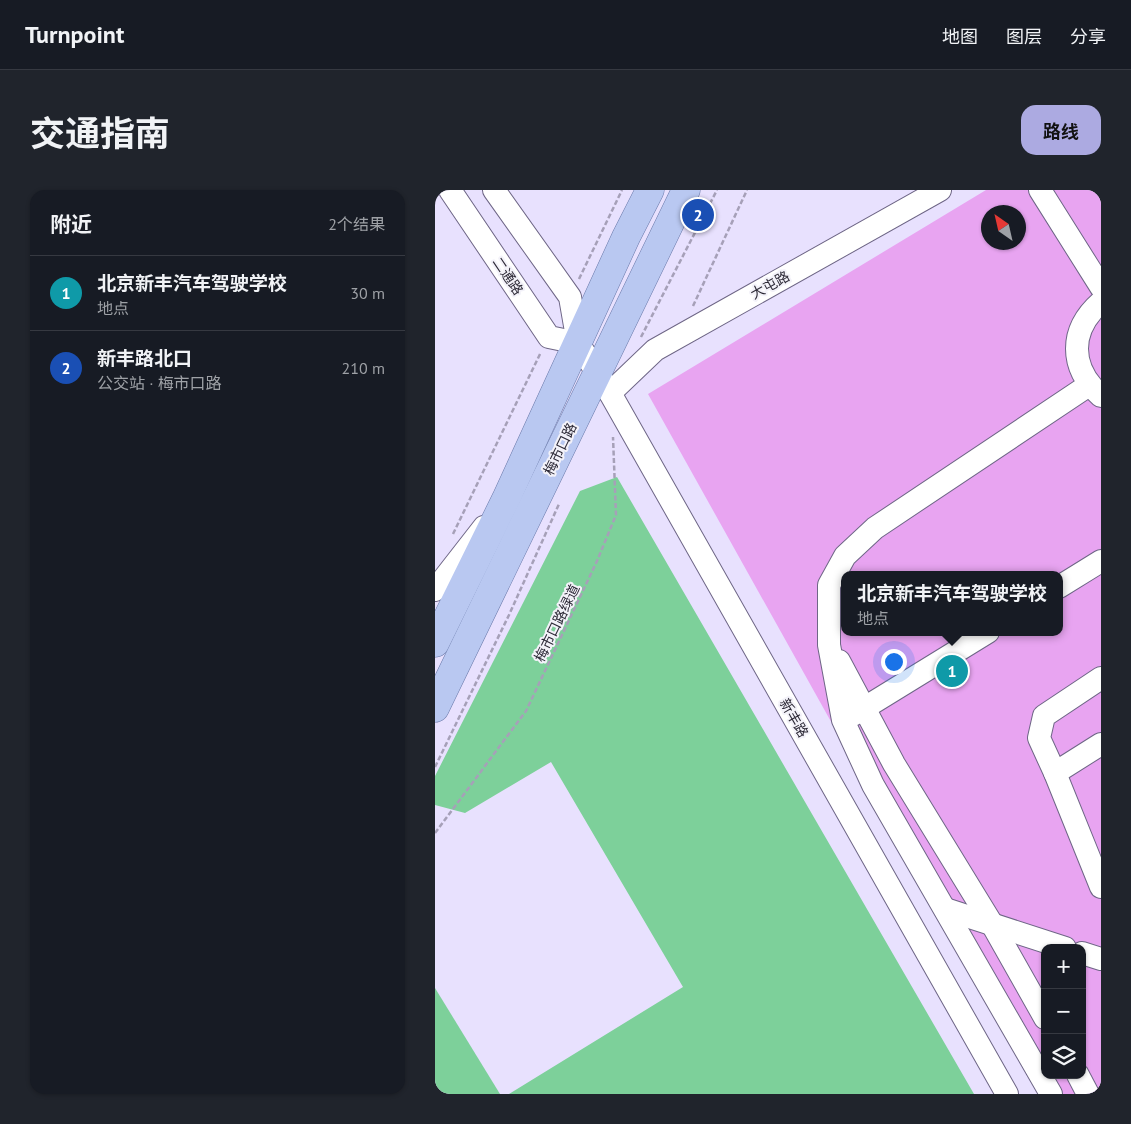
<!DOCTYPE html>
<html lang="zh">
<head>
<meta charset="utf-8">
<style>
  body { margin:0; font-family:"PT Sans","Noto Sans SC",sans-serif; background:#20242c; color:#f1f3f6 }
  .controls { position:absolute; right:15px; bottom:15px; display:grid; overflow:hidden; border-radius:10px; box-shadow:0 1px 4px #0004 }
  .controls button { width:45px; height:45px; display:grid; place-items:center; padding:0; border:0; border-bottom:1px solid #363941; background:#171b24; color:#f1f3f6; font:25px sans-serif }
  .compass { position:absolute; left:546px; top:15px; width:45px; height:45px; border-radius:50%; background:#171b24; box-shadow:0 1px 4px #0004; rotate:326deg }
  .you { position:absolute; left:458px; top:471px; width:18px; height:18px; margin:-12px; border:4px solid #fff; border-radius:50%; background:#1a73e8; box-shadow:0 0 0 8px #1a73e833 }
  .badge { display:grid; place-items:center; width:32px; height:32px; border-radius:50%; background:#acaae1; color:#fff; font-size:16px; font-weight:700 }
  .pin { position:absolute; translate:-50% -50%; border:2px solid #fff; box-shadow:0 1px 5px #0006 }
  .popup { position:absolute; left:406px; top:381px; width:222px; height:65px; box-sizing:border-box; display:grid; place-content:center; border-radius:10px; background:#171b24; filter:drop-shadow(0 1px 4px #0005); font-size:16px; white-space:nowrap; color:#9ea1a6 }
  .popup b { font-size:19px; color:#f1f3f6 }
  .popup::after { content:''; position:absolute; left:50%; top:100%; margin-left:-10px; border:10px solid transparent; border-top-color:#171b24 }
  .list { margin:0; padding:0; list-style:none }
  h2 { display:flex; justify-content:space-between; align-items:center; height:65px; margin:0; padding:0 20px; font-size:21px }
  h2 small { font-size:16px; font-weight:400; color:#9ea1a6 }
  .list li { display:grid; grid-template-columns:32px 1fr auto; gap:15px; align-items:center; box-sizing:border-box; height:75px; padding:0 20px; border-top:1px solid #363941 }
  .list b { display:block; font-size:19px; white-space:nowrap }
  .list p { margin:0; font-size:16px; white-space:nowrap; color:#9ea1a6 }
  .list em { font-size:16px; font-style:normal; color:#9ea1a6 }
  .icon { flex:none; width:28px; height:28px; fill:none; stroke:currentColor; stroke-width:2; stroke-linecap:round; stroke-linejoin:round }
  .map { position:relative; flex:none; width:666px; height:904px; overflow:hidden; border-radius:15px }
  header { display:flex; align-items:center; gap:30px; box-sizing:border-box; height:70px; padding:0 25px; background:#171b24; border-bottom:1px solid #363941 }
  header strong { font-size:24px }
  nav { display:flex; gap:28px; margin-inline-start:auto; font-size:18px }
  .intro { display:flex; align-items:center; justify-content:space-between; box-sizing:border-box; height:120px; padding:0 30px }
  h1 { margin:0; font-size:35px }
  .button { padding:12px 22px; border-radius:15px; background:#acaae1; color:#111; font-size:18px; font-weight:700 }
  main { display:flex; gap:30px; padding:0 30px }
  aside { flex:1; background:#171b24; border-radius:15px; box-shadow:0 1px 4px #0004 }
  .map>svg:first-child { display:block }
</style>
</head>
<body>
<header>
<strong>Turnpoint</strong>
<nav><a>地图</a><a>图层</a><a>分享</a></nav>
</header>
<div class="intro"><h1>交通指南</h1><a class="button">路线</a></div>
<main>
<aside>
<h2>附近<small>2个结果</small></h2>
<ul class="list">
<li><span class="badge" style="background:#0f9aa8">1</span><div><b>北京新丰汽车驾驶学校</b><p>地点</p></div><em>30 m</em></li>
<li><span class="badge" style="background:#1a4fb4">2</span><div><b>新丰路北口</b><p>公交站 · 梅市口路</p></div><em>210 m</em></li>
</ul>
</aside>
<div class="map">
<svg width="666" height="904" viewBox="0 0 666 904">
  <rect width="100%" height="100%" fill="#e8e1fe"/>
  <g fill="#7dd09a">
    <polygon points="182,287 539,904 74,904 248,797 116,572 30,623 0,615 0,586 145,301"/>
    <polygon points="0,798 65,904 0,904"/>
  </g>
  <path fill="#e8a4f1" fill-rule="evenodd" d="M551 0H666V904H604L213 204ZM554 22H584V52H554ZM410 385H624V442H410ZM610 758H647V885H610Z"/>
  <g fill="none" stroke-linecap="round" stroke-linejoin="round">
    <defs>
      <g id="minor">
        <polyline points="15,0 114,147 143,153"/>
        <polyline points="59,0 135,107 143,153 175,203 572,904"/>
        <polyline points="605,0 666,97"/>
        <path d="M666 112C634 140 634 177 666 206"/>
        <polyline points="175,203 220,160 505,0"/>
        <polyline points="624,397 666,371"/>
        <polyline points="0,400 49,337"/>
        <polyline points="404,471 459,574 557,734 610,828"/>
        <polyline points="666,488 609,526 604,548 620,583 666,697"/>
        <polyline points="418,525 553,442"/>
        <polyline points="620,583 666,554"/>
        <polyline points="510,719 630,758"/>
        <polyline points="647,763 666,769"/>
        <polyline points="643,885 653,904"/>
        <polyline points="616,904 438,595 408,530 394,455 394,395 410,366 440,338 654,195"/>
      </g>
      <g id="major">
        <polyline points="0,453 71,309 191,47 215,0"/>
        <polyline points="0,518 251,0"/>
      </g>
    </defs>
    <use href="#minor" stroke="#6e6686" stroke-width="24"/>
    <use href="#major" stroke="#6979a9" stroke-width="29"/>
    <g stroke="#a6a0b8" stroke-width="2.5" stroke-dasharray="5 2.5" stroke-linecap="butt">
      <polyline points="144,89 187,0"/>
      <polyline points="258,116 312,0"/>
      <polyline points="206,147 282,0"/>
      <polyline points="18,344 106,162"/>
      <polyline points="0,577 74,425 124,314"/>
      <polyline points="0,643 91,521 162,371 181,325 178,247"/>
    </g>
    <use href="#minor" stroke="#fff" stroke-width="22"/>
    <use href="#major" stroke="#b9c8f1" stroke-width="28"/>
  </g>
  <g text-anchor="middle" stroke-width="4" stroke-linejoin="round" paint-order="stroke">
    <g font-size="14" fill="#2d2a37" stroke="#f3f2f9">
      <text transform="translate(73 86) rotate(56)" y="5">二通路</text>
      <text transform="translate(335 95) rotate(-29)" y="5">大屯路</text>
      <text transform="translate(125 259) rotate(-64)" y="5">梅市口路</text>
      <text transform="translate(122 433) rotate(-64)" y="5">梅市口路绿道</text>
      <text transform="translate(359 528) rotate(60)" y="5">新丰路</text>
    </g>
  </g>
</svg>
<div class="controls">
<button>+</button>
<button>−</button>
<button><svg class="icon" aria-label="layers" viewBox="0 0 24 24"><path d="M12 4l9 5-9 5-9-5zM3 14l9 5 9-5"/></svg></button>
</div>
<svg class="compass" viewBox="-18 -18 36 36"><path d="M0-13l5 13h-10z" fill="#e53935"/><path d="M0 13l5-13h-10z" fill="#9ea1a6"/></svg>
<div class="you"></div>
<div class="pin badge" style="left:517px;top:481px;background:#0f9aa8">1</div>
<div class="popup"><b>北京新丰汽车驾驶学校</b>地点</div>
<div class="pin badge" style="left:263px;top:25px;background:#1a4fb4">2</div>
</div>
</main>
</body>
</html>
